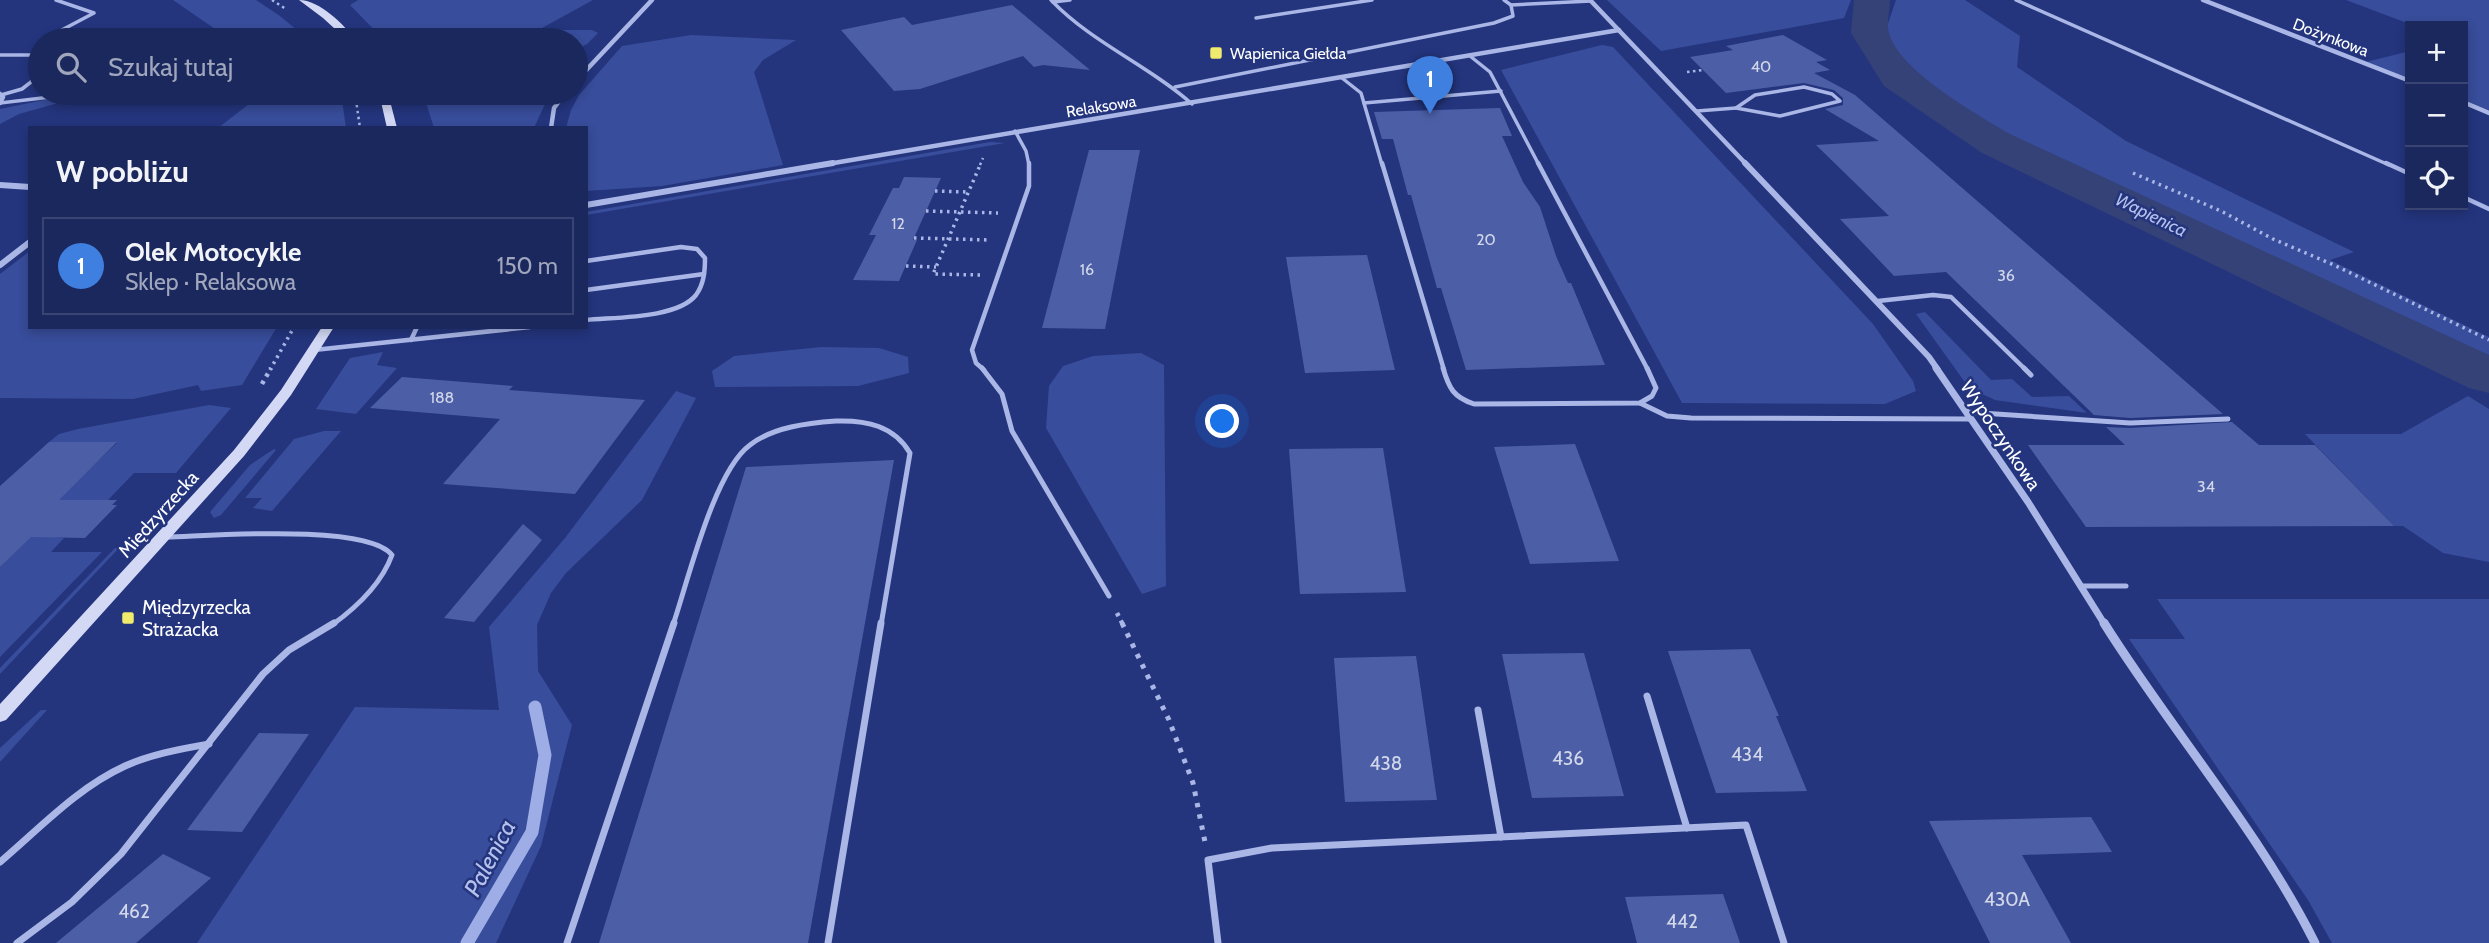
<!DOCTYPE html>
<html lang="pl">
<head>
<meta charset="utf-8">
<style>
  body { margin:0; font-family:Cabin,sans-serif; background:#283467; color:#f1f3f6 }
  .controls { position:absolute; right:21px; top:21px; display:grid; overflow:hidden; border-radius:0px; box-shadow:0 4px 10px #0003 }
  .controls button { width:63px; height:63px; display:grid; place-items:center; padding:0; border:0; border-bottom:2px solid #394473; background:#1b285e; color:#f1f3f6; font:35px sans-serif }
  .you { position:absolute; left:1223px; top:422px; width:24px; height:24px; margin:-18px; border:5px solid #fff; border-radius:50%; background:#1a73e8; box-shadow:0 0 0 10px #1a73e833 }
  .badge { display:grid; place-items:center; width:46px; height:46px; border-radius:50%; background:#f0ea6d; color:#fff; font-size:23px; font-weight:700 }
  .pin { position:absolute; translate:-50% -58px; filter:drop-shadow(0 2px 4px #0008) }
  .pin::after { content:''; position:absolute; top:37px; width:24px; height:21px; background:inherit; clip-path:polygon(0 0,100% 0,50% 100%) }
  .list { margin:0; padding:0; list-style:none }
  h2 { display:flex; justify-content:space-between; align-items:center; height:91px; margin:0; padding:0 28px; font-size:30px }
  h2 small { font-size:23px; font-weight:400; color:#a0a6bc }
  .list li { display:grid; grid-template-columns:46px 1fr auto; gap:21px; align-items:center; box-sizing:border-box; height:98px; margin:0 14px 14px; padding:0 14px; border:2px solid #394473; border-radius:0px }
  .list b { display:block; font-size:26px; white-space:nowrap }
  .list p { margin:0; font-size:23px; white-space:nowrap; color:#a0a6bc }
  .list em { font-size:23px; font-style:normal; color:#a0a6bc }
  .icon { flex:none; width:38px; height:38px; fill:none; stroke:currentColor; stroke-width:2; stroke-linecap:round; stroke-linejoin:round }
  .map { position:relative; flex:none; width:2489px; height:943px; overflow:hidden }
  .search { position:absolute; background:#1b285e; box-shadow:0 4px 10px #0003; left:28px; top:28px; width:560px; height:77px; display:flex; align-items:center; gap:18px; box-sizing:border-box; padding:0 24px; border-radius:38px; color:#a0a6bc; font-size:26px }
  .panel { position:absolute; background:#1b285e; box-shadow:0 4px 10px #0003; left:28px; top:126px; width:560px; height:203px; border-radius:0px }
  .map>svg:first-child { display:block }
</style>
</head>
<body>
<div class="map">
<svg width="2489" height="943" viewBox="0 0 2489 943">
  <rect width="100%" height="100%" fill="#24357e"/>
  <g fill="#384d9b">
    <polygon points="173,0 256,0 280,16 309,40 231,40"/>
    <polygon points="358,0 593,0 542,28 547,30 592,30 598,33 587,44 576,50 576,40 384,40 350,5"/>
    <polygon points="1607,0 1851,0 1844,18 1661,51"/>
    <polygon points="1896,0 1965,0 2020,36 2017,67 2126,141 2354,252 2330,260 2489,337 2489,362 2132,192 2066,163 1987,133 1908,79 1884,35"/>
    <polygon points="2346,0 2489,0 2489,110 2463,100 2463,26 2415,26"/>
    <polygon points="691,35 796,40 763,60 754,72 783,165 662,186 586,191 586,128 566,128 571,110 579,95 622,46"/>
    <polygon points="1602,45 1613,47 1873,324 1913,381 1916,391 1885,404 1682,403 1501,70"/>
    <polygon points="2410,51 2410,79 2366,62"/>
    <polygon points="263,93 341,93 346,128 218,128"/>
    <polygon points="423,93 550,93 534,128 434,128"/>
    <polygon points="49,99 69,100 19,114 0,124 0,109"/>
    <polygon points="990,142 1005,143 586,215 586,212"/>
    <polygon points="30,251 30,327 277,327 242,385 201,391 198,385 133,399 0,398 0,274"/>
    <polygon points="1925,312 1991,380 2012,379 2032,397 2069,396 2087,413 1995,400 1969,388 1916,314"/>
    <polygon points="821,347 879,348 908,357 909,373 858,386 715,387 712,371 734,356"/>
    <polygon points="383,352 377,365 397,368 356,414 316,409 350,358"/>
    <polygon points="1141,353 1164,365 1166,586 1142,594 1046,428 1049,386 1063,366 1093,356"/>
    <polygon points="676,391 696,398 642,500 566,573 551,593 537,625 538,671 572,725 541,846 496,943 197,943 355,707 499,710 489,627 565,538"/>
    <polygon points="2468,396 2489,409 2489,562 2443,553 2403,526 2394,526 2305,434 2401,434"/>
    <polygon points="209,405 231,408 176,473 134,473 108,500 98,500 40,536 64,538 51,552 102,552 0,657 0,567 19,548 6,548 117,443 49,442 59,434 78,429"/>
    <polygon points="324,431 341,431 272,511 253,508 262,498 245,498 294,439"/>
    <polygon points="274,449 276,450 221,515 214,518 210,512 250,465"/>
    <polygon points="115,548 119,548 0,674 0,668"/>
    <polygon points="2157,599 2489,599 2489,943 2332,943 2308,900 2129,639 2185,639"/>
    <polygon points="41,710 47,710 0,762 0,748"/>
  </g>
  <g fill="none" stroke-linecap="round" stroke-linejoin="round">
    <polyline stroke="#9eade6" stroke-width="13" points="467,943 532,832 545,755 535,707"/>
    <path fill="#354278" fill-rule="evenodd" d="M1854 0H1890C1890 10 1886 23 1889 33 1898 70 1979 116 2012 135L2489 355V393L2469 388 1982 153 1884 86 1851 33Z"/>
  </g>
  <g fill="#4c5fa6">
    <polygon points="1012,5 1090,70 1043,65 1034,67 1023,56 920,89 894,91 841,30 904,17 912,25"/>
    <polygon points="1783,35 1827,60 1816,62 1830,70 1814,73 1855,95 2223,414 2130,418 2094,415 1946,272 1894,276 1840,219 1889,216 1816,145 1879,141 1825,109 1843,105 1843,98 1834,90 1804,83 1726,93 1690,57 1733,50 1726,46"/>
    <polygon points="1500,108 1512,136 1502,136 1523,182 1540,207 1556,256 1568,283 1571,283 1605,365 1466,370 1441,288 1437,288 1411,195 1408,195 1393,139 1382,139 1374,112"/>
    <polygon points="1089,150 1140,150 1105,329 1042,328"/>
    <polygon points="904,177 941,178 913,240 917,240 899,281 853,280 876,235 869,235 893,188 899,188"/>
    <polygon points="1367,255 1395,370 1305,373 1286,257"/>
    <polygon points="402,377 513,386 509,390 645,400 575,494 443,484 500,419 370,408"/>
    <polygon points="2232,422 2259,445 2315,445 2394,526 2086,527 2028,445 2125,445 2106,427 2130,428"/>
    <polygon points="49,442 117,442 59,500 117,500 112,505 117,505 85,538 31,537 0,567 0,486"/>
    <polygon points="1575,444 1619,561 1530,564 1494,447"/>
    <polygon points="1383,448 1406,592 1300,594 1289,449"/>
    <polygon points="894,460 808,943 599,943 746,467"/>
    <polygon points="523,524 542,540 474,622 444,618"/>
    <polygon points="1750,649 1779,716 1776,716 1807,791 1716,793 1668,651"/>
    <polygon points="1584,653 1624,796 1532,798 1502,654"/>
    <polygon points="1416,656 1437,800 1345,802 1334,658"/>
    <polygon points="259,733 309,734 242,832 187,830"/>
    <polygon points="2091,817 2112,852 2022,855 2071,943 1990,943 1929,821"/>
    <polygon points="163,854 211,878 136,943 56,943"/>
    <polygon points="1723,894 1740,943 1637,943 1625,897"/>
  </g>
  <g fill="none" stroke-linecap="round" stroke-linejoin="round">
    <g stroke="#a9b6e6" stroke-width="2.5" stroke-dasharray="2.5 3.5" stroke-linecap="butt">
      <polyline points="272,0 286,9"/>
      <polyline points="1687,72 1703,70"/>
      <polyline points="355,93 360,128"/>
      <polyline points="980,165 983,158"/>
    </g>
    <g stroke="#a9b6e6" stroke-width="3.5" stroke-dasharray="2.5 4.5" stroke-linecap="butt">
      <polyline points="2133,173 2221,211 2273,239 2336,266 2489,340"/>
      <polyline points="935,191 968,192"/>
      <polyline points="926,211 998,213"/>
      <polyline points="914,238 990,240"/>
      <polyline points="906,266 936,267"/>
      <polyline points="980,275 933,274 981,163"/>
      <polyline points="270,370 294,327"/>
    </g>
    <g stroke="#a9b6e6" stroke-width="4.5" stroke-dasharray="3.5 5" stroke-linecap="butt">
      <polyline points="262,384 271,368"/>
      <polyline points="1117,613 1123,625"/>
    </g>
    <polyline stroke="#a9b6e6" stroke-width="5" stroke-dasharray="4.5 7" stroke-linecap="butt" points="1122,623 1169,720 1193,783 1205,842"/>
    <g stroke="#a9b6e6" stroke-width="3.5">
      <path d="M1051 0C1092 43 1148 65 1192 104"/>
      <polyline points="1504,0 1511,5 1591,1"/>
      <polyline points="2016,0 2389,165"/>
      <polyline points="1053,2 1070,0"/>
      <polyline points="1256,18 1372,0"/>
      <polyline points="49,40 58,32 94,13 56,0"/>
      <polyline points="0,55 40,55"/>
      <polyline points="1470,56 1490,72 1539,165"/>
      <polyline points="1342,78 1361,93 1382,165"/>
      <polyline points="1175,87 1494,23 1513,16 1511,5"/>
      <polygon points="1804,87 1832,94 1840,101 1780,116 1736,108 1755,95"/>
      <polyline points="110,93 200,100 221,93"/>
      <polyline points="1,95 22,89 40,75"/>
      <polyline points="0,103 84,93"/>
      <polyline points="1364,103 1501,91"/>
      <polyline points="1697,111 1736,108"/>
      <polyline points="1015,131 1026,151 1029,165"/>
    </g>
    <g stroke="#a9b6e6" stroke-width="4.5">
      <polyline points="1382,163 1444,370"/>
      <polyline points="1538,163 1648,370"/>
      <polyline points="2386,163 2410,174"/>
      <polyline points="2463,197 2489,209"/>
      <path d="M586 261 681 247 697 249 705 258C705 271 704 284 696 295 677 319 614 317 586 320"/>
      <polyline points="586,290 704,274"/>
      <polyline points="1878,301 1933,295 1951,297 2026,370"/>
      <polyline points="411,340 417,327"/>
      <polyline points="314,350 530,327"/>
      <polyline points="984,370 976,363 972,350 1029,186 1029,163"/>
    </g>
    <g stroke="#a9b6e6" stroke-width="5">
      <polyline points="982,368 1002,394 1012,431 1109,596"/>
      <path d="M1443 368C1449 388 1453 397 1474 404L1640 403 1652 396 1656 388 1647 368"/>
      <polyline points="2024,368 2031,375"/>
      <polyline points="1640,403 1667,416 1691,418 1971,419"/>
      <polyline points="1966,412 2130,423 2228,419"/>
      <path d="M167 537C210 536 367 523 392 555 381 585 357 607 332 625"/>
      <polyline points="2082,586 2126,586"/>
      <path d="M673 625C688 581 714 471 750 445 773 427 808 423 836 421 867 420 894 426 910 453L881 625"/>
    </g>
    <g stroke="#a9b6e6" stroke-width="7">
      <polyline points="1647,696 1687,828"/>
      <polyline points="1478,710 1501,837"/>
      <path d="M0 862C40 828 77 788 125 766 151 754 181 749 209 744"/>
      <polyline points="17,943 72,902 121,854 263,674 289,650 334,623"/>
      <polyline points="567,943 674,623"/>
      <polyline points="828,943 881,623"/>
      <polyline points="1218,943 1208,860 1272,848 1746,825 1784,943"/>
    </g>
    <g stroke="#a9b6e6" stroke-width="4.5">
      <polyline points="1590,0 1747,165"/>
      <polyline points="2203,0 2410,81"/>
      <polyline points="576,81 652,0"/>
      <polyline points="0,94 3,97 0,103"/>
      <polyline points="2463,102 2489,113"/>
      <polyline points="551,128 554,108 565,93"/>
      <polyline points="822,165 1619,30"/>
    </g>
    <g stroke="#a9b6e6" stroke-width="6">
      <polyline points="1745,163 1929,357 1938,370"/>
      <polyline points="0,185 30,187"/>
      <polyline points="586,205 833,163"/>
      <polyline points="0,265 30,242"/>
    </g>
    <polyline stroke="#a9b6e6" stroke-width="7" points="1936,368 2028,502 2105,625"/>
    <path stroke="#a9b6e6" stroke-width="9" d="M2104 623C2171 730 2259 831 2315 943"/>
    <g fill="#d3d9f5" fill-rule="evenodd">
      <path d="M299 0C320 0 344 25 356 40H347L323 18Z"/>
      <polygon points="379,93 388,93 397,128 387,128"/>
      <polygon points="322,327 334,327 291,395 244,456 6,720 0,722 0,704 234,450 281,390"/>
    </g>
  </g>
  <g fill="#f0ea6d" stroke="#24357e" stroke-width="2.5">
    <rect x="1209" y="46" width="14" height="14" rx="3.5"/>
    <rect x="121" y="611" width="14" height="14" rx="3.5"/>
  </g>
  <g text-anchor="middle" stroke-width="5" stroke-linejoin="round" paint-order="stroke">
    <g font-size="16" fill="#fff" stroke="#24357e">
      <text transform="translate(2331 37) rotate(21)" y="6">Dożynkowa</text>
      <text transform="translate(1101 106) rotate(-9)" y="6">Relaksowa</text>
    </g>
    <g font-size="16" fill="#fff" stroke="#24357e" text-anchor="start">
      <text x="1230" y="59">Wapienica Giełda</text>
    </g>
    <g font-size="16" fill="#d2d7e9">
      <text x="1761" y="72">40</text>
      <text x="898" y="229">12</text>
      <text x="1486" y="245">20</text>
      <text x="1087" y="275">16</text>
      <text x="2006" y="281">36</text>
      <text x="442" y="403">188</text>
      <text x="2206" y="492">34</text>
    </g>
    <g font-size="18" font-style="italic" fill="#b5c1ed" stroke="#24357e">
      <text transform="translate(2151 215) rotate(26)" y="6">Wapienica</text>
    </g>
    <g font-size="19" fill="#fff" stroke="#24357e">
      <text transform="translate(2001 435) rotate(56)" y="7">Wypoczynkowa</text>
      <text transform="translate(158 514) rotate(-48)" y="7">Międzyrzecka</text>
    </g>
    <g font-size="19" fill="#fff" stroke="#24357e" text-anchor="start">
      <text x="142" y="614">Międzyrzecka<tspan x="142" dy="22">Strażacka</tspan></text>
    </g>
    <g font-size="19" fill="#d2d7e9">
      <text x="1747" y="761">434</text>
      <text x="1568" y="765">436</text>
      <text x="1386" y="770">438</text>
      <text x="2007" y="906">430A</text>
      <text x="134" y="918">462</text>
      <text x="1682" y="928">442</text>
    </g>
    <g font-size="24" font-style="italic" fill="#b5c1ed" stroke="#24357e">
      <text transform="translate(490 858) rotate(-62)" y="8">Palenica</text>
    </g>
  </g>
</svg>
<div class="controls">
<button>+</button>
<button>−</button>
<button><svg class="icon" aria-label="locate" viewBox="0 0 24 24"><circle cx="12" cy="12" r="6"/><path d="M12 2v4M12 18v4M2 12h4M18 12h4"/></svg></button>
</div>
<div class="you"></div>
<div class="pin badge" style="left:1430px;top:114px;background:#3f7fe0">1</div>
<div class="search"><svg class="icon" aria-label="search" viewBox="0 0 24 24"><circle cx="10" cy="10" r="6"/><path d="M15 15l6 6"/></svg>Szukaj tutaj</div>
<section class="panel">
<h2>W pobliżu<small></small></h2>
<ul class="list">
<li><span class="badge" style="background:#3f7fe0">1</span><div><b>Olek Motocykle</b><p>Sklep · Relaksowa</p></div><em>150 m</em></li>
</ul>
</section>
</div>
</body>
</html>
